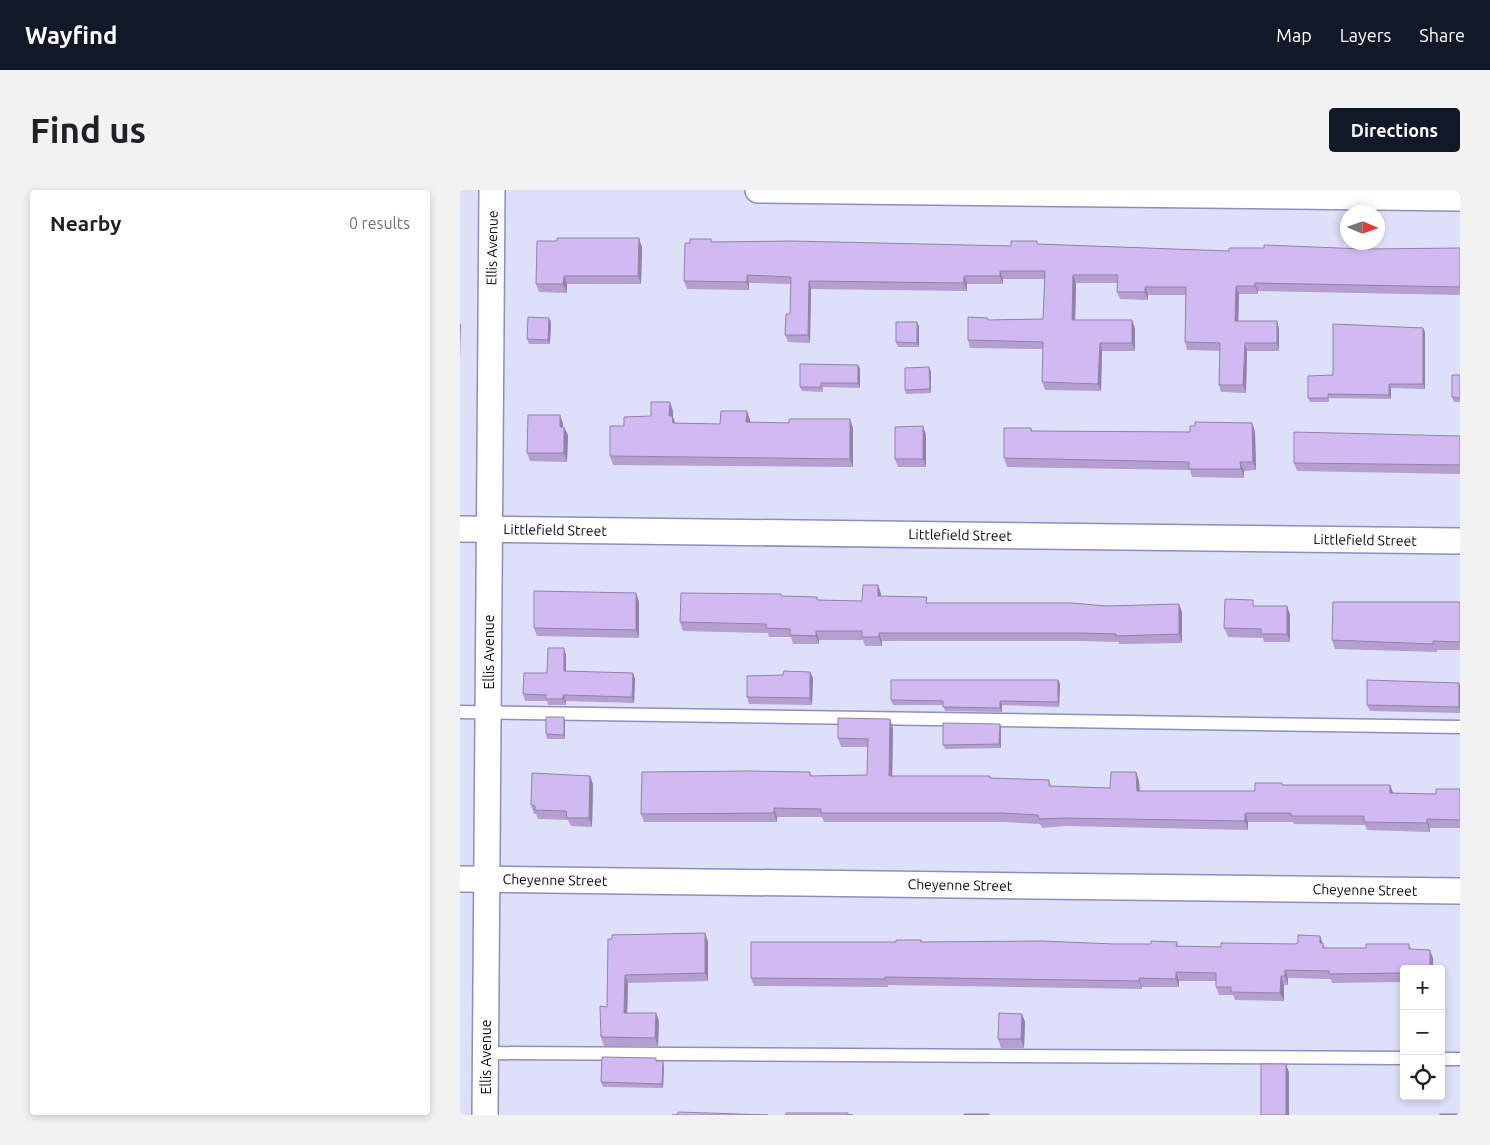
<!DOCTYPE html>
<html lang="en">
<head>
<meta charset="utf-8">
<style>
  body { margin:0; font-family:Ubuntu,sans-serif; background:#f2f2f2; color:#202124 }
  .controls { position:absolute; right:15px; bottom:15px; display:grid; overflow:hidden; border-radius:5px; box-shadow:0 2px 8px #0003 }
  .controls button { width:45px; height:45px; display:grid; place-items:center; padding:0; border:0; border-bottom:1px solid #e0e0e0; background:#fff; color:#202124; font:25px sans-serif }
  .compass { position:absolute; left:880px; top:15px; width:45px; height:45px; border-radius:50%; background:#fff; box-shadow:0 2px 8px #0003; rotate:92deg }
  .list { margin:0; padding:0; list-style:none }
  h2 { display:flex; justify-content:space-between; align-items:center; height:65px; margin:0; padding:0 20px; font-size:21px }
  h2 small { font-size:16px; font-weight:400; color:#757577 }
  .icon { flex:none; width:28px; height:28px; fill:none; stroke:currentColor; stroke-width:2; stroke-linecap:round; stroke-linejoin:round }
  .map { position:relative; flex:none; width:1000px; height:925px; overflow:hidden; border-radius:5px }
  header { display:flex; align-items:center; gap:30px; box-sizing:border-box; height:70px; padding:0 25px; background:#111827; color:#fff }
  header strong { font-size:24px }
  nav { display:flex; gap:28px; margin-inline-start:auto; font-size:18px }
  .intro { display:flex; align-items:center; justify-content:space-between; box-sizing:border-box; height:120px; padding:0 30px }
  h1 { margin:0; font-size:35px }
  .button { padding:12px 22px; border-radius:5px; background:#111827; color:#fff; font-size:18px; font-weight:700 }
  main { display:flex; gap:30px; padding:0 30px }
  aside { flex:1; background:#fff; border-radius:5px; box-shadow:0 2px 8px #0003 }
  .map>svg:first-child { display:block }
</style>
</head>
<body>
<header>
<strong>Wayfind</strong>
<nav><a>Map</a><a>Layers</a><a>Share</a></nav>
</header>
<div class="intro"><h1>Find us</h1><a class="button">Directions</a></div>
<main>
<aside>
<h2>Nearby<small>0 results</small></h2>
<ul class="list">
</ul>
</aside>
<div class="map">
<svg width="1000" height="925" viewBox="0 0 1000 925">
  <rect width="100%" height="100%" fill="#dedff8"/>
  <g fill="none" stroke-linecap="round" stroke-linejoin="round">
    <defs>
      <g id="service">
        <polyline points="0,522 1000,537"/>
        <polyline points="26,863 944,868"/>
        <polyline points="981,869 1000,869"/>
      </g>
      <g id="minor">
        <polyline points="298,0 1000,8"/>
        <polyline points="0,339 1000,351"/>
        <polyline points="0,689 1000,701"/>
        <polyline points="25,925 32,0"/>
      </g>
    </defs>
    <use href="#service" stroke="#8d8dc6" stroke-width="15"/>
    <use href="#minor" stroke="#8d8dc6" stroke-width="28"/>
    <use href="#service" stroke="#fff" stroke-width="12"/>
    <use href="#minor" stroke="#fff" stroke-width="25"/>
  </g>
  <g fill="#b49fd0">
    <polygon points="252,52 551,56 579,54 769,61 1000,58 1000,105 798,101 798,104 779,104 778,131 817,131 819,139 819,161 787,161 786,203 761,202 759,195 760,161 727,160 725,152 726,105 688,105 688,110 660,109 657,102 657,93 616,93 615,130 675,138 675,161 642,161 641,201 585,200 582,192 583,159 510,158 508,150 529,130 583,129 585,89 543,89 543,94 507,94 507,101 351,99 350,153 328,152 325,145 330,124 331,94 289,93 289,100 227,99 224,91 230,53"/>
    <polygon points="182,57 181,94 107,94 107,103 79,102 76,94"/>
    <polygon points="91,132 90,154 69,154 67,149"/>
    <polygon points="459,136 459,157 438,157 436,152"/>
    <polygon points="963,138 965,142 965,199 931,198 931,209 869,208 869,212 850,212 848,208 873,185"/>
    <polygon points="398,175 400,179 400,198 363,197 363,202 342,201 340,197"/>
    <polygon points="469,177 471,182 471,203 446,204 445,200"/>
    <polygon points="1000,185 1000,212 994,212 992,207"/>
    <polygon points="213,221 213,227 215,233 260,234 290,230 290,232 329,233 390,229 393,238 393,277 153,275 150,266 164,236 191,226"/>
    <polygon points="100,225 103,234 103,237 108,245 107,272 70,271 67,263"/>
    <polygon points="792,233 795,242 796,280 784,281 784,288 732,287 730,280 547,277 544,268 571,238 572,241 730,242 735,236"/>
    <polygon points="466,245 466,277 438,277 435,269"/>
    <polygon points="1000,246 1000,284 837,281 834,273"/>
    <polygon points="418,395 421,404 421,406 469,413 722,422 722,453 659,454 659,452 623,451 422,451 422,456 405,456 403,450 359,450 359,454 333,454 331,447 309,447 308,443 223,441 220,432 321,406 358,410 402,411"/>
    <polygon points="176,403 179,412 179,448 77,446 74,438"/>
    <polygon points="1000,412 1000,460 977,460 977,462 875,459 872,450"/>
    <polygon points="795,416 827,416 830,425 830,452 804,452 803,448 768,447 764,438"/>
    <polygon points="106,465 106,481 173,483 175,489 174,513 106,511 106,515 88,515 87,511 65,511 63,504 87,483"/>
    <polygon points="350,482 353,488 352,515 289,514 287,507 323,485"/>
    <polygon points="598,490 600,494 599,517 542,515 542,522 485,521 483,515 433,515 431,510"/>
    <polygon points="1000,496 1000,523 910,521 907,515"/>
    <polygon points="104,527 105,532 105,549 87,549 86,544"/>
    <polygon points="540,534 541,538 541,558 485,559 483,555"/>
    <polygon points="433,538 432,586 531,588 589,590 591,596 650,598 676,582 679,591 680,601 795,601 822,593 822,595 930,595 933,603 976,604 1000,599 1000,638 970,638 970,642 907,640 905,635 834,634 833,632 788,632 788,640 607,636 582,638 580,634 544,632 364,632 362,627 317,627 317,632 184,632 181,624 350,582 352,586 407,585 408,557 381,557 378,548"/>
    <polygon points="133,594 132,637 111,636 108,630 78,629 76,624 74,624 71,615"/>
    <polygon points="245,743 248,752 248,791 168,793 167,823 196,823 199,831 198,856 144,856 141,847 147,817 152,749"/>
    <polygon points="461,750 462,752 654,754 691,754 717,752 718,756 761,757 863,753 865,758 906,758 949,754 951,759 973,768 944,779 944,793 943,792 872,793 871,789 828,788 828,795 824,795 824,811 775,810 773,805 759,805 756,797 756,791 719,791 719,797 682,797 682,799 428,795 428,797 294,796 291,788 436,752"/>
    <polygon points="562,824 565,832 564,858 541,858 538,849"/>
    <polygon points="197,871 204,876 203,898 143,897 141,892"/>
  </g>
  <g fill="#9282a9">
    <polygon points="179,48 182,57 181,94 178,86"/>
    <polygon points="540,81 543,89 543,94 540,86"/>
    <polygon points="287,85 289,93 289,100 287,92"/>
    <polygon points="613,85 616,93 615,138 612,130"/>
    <polygon points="104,86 107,94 107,103 103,94"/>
    <polygon points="504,86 507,94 507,101 504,93"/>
    <polygon points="349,91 351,99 350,153 348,145"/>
    <polygon points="795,93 798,101 798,104 795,96"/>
    <polygon points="776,96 779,104 778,139 775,131"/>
    <polygon points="685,97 688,105 688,110 685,102"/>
    <polygon points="89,128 91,132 90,154 88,150"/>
    <polygon points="672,130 675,138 675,161 672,153"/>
    <polygon points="817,131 819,139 819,161 817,153"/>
    <polygon points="457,132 459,136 459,157 457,153"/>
    <polygon points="0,133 1,135 0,168"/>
    <polygon points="963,138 965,142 965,199 963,194"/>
    <polygon points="640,153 642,161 641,201 638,194"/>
    <polygon points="785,153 787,161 786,203 783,195"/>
    <polygon points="398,175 400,179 400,198 398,193"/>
    <polygon points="469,177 471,182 471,203 470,199"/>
    <polygon points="929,194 931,198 931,209 929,205"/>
    <polygon points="210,212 213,221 213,227 216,235 216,242 209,226"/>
    <polygon points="287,221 290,230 289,241 286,232"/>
    <polygon points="100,225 103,234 103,245 100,237"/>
    <polygon points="390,229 393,238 393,277 390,269"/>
    <polygon points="792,233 795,242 796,280 793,272"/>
    <polygon points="463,236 466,245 466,277 463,269"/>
    <polygon points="104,237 108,245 107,272 104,263"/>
    <polygon points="780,272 784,281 784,288 781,279"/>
    <polygon points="418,395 421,404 422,415 418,406"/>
    <polygon points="176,403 179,412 179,448 176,440"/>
    <polygon points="719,414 722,422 722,453 719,444"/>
    <polygon points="827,416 830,425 830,452 827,444"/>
    <polygon points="356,441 359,450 359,454 356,446"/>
    <polygon points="419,443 422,451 422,456 419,447"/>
    <polygon points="104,458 106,465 106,488 104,481"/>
    <polygon points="350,482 353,488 352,515 350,508"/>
    <polygon points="173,483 175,489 174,513 172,507"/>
    <polygon points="598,490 600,494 599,517 598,512"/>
    <polygon points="999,493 1000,496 1000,521 999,517"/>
    <polygon points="103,505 106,511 106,515 103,509"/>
    <polygon points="540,511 542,515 542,522 540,518"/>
    <polygon points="104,527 105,532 105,549 104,545"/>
    <polygon points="430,529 433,538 432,595 429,586"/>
    <polygon points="540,534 541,538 541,558 539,554"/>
    <polygon points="676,582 679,591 680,609 677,601"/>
    <polygon points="130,586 133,594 132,637 129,628"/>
    <polygon points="930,595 933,603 930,603"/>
    <polygon points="314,618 317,627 317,632 314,623"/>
    <polygon points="785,623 788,632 788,640 785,631"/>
    <polygon points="967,629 970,638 970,642 967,633"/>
    <polygon points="245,743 248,752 248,791 245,783"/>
    <polygon points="860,746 863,754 860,753"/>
    <polygon points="970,760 973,768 973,779 970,779"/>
    <polygon points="825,780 828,788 828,795 825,786"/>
    <polygon points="716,782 719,791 719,797 716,789"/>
    <polygon points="165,785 168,793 167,831 164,823"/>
    <polygon points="821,786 824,795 824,811 820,803"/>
    <polygon points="679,788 682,797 682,799 679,791"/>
    <polygon points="196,823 199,831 198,856 195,848"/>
    <polygon points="562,824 565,832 564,858 561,849"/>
    <polygon points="203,871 204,876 203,898 202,894"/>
    <polygon points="826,874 829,882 829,925 826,925"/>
  </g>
  <g fill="#d1b9f2" stroke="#9282a9">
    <polygon points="97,48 179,48 178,86 104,86 103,94 76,94 77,51 97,51"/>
    <polygon points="230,49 251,49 251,52 331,51 551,56 551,51 577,51 577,54 769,61 769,58 804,58 804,55 903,59 1000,58 1000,97 795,93 795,96 776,96 775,131 817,131 817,153 785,153 783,195 759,195 760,153 725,152 726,97 685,97 685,102 657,102 658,85 613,85 612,130 672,130 672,153 640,153 638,194 582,192 583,152 508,150 508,127 528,128 528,130 583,129 585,81 540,81 540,86 504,86 504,93 349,91 348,145 325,145 326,124 330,124 331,87 287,85 287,92 224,91 225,53 230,53"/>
    <polygon points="68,127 89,128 88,150 67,149"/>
    <polygon points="436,132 457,132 457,153 436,152"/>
    <polygon points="873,134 963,138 963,194 929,194 929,205 868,204 868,208 848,208 848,186 873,185"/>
    <polygon points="340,174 398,175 398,193 361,193 361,197 340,197"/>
    <polygon points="469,177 470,199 445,200 445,178"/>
    <polygon points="992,185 1000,185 1000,208 992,207"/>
    <polygon points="191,212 210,212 209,226 212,226 213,233 260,234 261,221 287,221 286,232 329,233 329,229 390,229 390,269 150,266 150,236 164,236 164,227 191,226"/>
    <polygon points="68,225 100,225 100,237 104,237 104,263 67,263"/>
    <polygon points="735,232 792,233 793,272 780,272 781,279 729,279 729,272 544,268 544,238 571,238 571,241 730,242 730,236 735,236"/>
    <polygon points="463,236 463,269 435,269 435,237"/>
    <polygon points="834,242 1000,246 1000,275 834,273"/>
    <polygon points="403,395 418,395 418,406 467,407 466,413 611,413 647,416 719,414 719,444 656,446 656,444 620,443 419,443 419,447 402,447 402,441 356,441 356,446 330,445 330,439 306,438 306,434 220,432 221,403 321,404 321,406 357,407 357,410 402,411"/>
    <polygon points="74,401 176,403 176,440 74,438"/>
    <polygon points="765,409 793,410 793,416 827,416 827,444 801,444 801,439 764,438"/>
    <polygon points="873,412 1000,412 1000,452 973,451 973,454 872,450"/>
    <polygon points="88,458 104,458 104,481 173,483 172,507 103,505 103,509 86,509 86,505 63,504 64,483 87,483"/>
    <polygon points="324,481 350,482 350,508 287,507 287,486 323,485"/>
    <polygon points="431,490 598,490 598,512 540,511 540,518 483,517 483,511 431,510"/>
    <polygon points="907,490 999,493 999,517 907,515"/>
    <polygon points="86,527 104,527 104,545 86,544"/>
    <polygon points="378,528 430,529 429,586 530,586 530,588 589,590 589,596 650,598 651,582 676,582 677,601 795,601 795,593 822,593 822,595 930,595 930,603 976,604 976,599 1000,599 1000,630 967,629 967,633 904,632 904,626 831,626 831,623 785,623 785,631 604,628 579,629 578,625 541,623 361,623 361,619 314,618 314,623 181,624 182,582 289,581 350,582 350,586 407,585 408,549 378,548"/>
    <polygon points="483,533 540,534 539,554 483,555"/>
    <polygon points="72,583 130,586 129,628 107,628 106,621 75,620 75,616 71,615"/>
    <polygon points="245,743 245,783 165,785 164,823 196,823 195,848 141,847 140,816 147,817 148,749 152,749 152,745"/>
    <polygon points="838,745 860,746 860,753 863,753 863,758 906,758 906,754 949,754 949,759 970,760 970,779 944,779 944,788 942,788 942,783 869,784 869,781 825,780 825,786 821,786 820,803 771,802 771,797 756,797 756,783 716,782 716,789 679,788 679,791 425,787 425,789 291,788 291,752 436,752 436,750 461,750 461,752 581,751 654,754 691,754 691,751 717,752 716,756 761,757 761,753 835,754 838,753"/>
    <polygon points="539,823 562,824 561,849 538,849"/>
    <polygon points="142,867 196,868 196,871 203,871 202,894 141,892"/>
    <rect x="801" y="874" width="25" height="51"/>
    <polygon points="218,922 308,925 212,925 218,925"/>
    <polygon points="326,923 388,923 388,925 393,925 326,925"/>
    <rect x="504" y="924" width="25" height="1"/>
    <rect x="980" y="924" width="20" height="1"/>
  </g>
  <g text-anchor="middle" stroke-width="5" stroke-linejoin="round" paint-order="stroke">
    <g font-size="14" fill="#0c0a1e" stroke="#fff">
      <text transform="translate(32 58) rotate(-89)" y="5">Ellis Avenue</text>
      <text transform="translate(95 340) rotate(1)" y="5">Littlefield Street</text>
      <text transform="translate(500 345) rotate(1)" y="5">Littlefield Street</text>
      <text transform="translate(905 350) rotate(1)" y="5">Littlefield Street</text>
      <text transform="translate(29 462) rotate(-90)" y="5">Ellis Avenue</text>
      <text transform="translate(95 690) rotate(1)" y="5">Cheyenne Street</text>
      <text transform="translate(500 695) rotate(1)" y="5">Cheyenne Street</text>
      <text transform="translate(905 700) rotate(1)" y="5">Cheyenne Street</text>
      <text transform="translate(26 867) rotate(-90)" y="5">Ellis Avenue</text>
    </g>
  </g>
</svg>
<div class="controls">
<button>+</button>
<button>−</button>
<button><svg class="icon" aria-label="locate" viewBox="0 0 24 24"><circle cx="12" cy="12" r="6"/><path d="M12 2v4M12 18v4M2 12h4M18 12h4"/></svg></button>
</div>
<svg class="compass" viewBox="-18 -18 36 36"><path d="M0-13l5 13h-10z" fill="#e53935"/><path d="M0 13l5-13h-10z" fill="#757577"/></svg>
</div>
</main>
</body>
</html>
